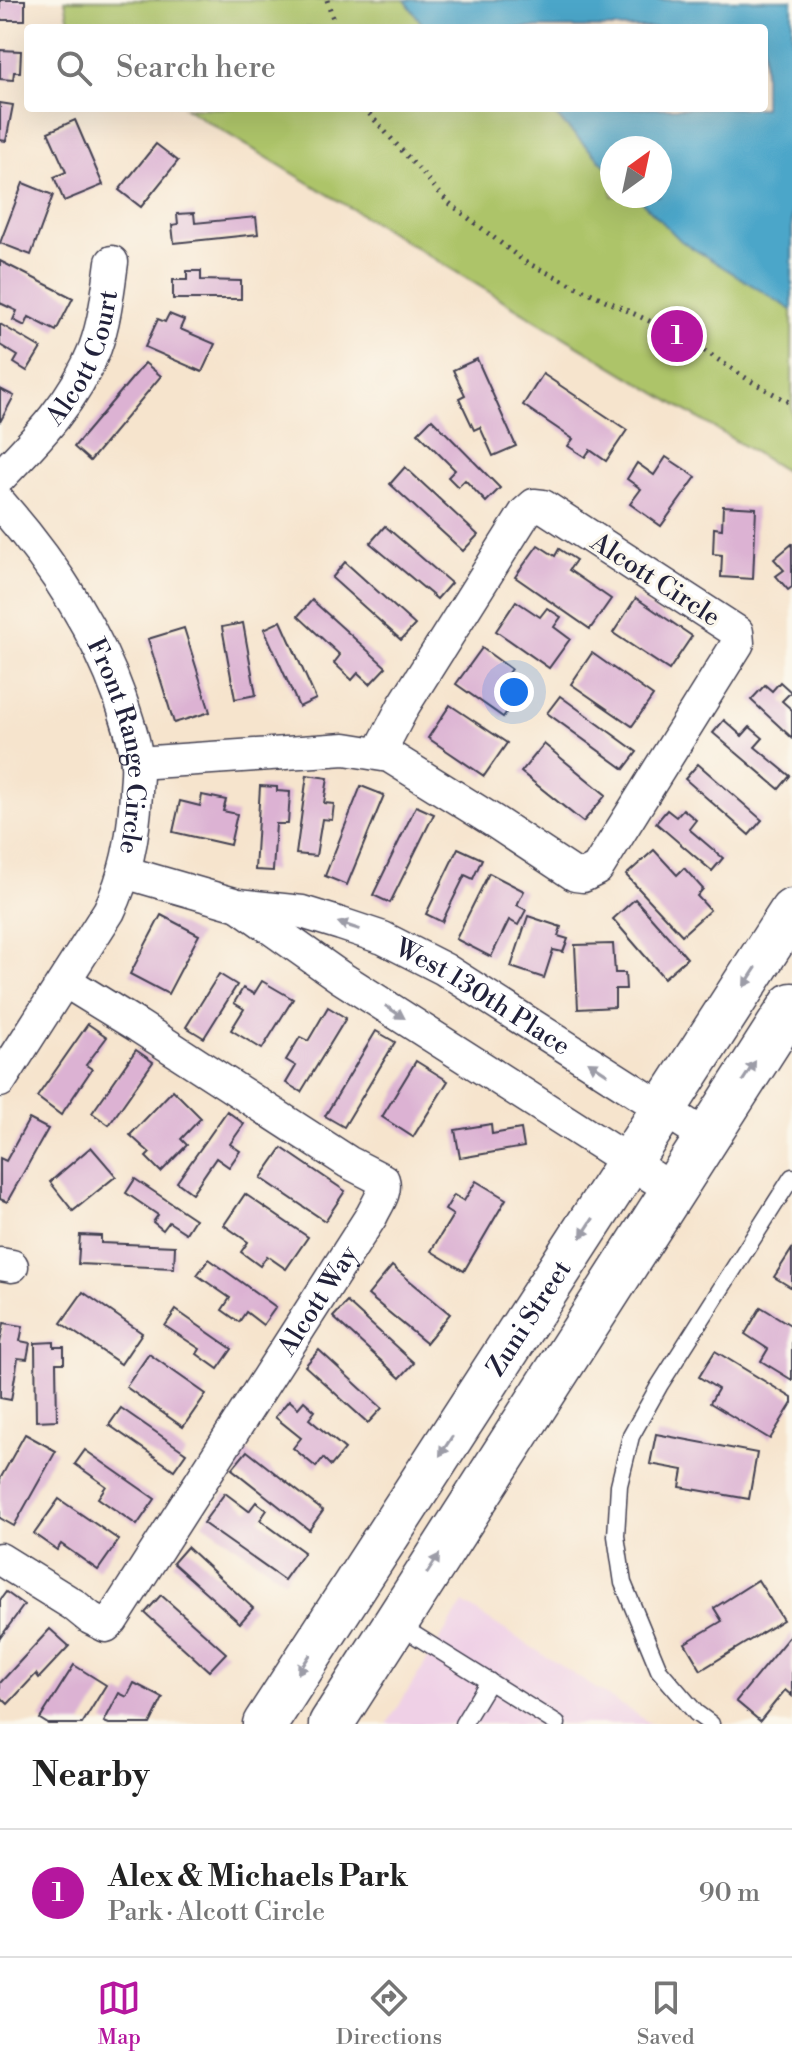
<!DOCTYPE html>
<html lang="en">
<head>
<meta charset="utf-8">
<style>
  body { margin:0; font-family:"Libre Bodoni",serif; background:#f6f6f6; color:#222 }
  .compass { position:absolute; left:600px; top:136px; width:72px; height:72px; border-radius:50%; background:#fff; box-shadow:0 8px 32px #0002; rotate:33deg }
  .you { position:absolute; left:514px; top:692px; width:28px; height:28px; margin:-20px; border:6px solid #fff; border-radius:50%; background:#1a73e8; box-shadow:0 0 0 12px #1a73e833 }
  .badge { display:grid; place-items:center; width:52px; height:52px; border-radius:50%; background:#b5179e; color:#fff; font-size:26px; font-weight:700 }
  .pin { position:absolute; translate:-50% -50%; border:4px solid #fff; box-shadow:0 2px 8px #0006 }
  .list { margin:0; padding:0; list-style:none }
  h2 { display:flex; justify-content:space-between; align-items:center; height:104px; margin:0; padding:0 32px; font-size:34px }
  h2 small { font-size:26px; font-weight:400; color:#767676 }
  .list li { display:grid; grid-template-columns:52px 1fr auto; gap:24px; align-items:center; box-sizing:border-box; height:128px; padding:0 32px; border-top:2px solid #e0e0e0 }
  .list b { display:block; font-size:30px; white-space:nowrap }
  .list p { margin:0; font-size:26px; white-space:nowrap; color:#767676 }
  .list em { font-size:26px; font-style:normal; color:#767676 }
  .icon { flex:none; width:44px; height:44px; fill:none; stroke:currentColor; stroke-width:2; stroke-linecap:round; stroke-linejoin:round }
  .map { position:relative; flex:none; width:792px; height:1724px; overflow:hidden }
  .search { position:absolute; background:#fff; box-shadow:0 8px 32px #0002; left:24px; right:24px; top:24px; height:88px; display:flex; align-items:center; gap:20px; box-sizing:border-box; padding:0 28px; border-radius:8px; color:#767676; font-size:30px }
  .sheet { height:232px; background:#fff }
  nav { display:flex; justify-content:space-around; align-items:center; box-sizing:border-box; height:112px; border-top:2px solid #e0e0e0; background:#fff; font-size:22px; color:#767676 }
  nav a { display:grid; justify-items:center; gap:4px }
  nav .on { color:#b5179e }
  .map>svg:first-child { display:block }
</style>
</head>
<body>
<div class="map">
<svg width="792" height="1724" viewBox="0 0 792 1724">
  <rect width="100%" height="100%" fill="#fbf7ec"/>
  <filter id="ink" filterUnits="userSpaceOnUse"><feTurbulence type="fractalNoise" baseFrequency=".0125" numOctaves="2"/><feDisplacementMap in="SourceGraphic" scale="16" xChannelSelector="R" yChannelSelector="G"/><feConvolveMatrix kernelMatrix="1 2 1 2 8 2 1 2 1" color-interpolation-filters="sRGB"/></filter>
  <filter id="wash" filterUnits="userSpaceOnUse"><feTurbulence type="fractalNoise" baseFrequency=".006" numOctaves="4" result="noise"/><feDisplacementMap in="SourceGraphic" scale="32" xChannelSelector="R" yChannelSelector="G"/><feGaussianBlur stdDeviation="1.8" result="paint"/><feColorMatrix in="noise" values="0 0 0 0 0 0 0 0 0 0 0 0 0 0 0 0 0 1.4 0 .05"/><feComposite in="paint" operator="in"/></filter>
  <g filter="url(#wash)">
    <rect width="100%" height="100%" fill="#f6e4cd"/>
    <polygon fill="#efd0e6" points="463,1603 651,1724 387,1724"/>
    <path fill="#adc469" stroke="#687352" stroke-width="2" fill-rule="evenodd" d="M65 0H792V475L185 108H764V28H70ZM612 148H660V196H612Z"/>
    <polygon fill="#4ba6c9" stroke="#366482" stroke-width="2" points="405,0 792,0 792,310 681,241 636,196 660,196 660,148 612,148 612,172 548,108 764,108 764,28 425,28"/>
    <g id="blocks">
      <g fill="#dcb2d3">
        <rect x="0" y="0" width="25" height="20"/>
        <polygon points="0,50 21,51 20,72 14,72 13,80 0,79"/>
        <polygon points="0,103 13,105 6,141 0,140"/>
        <polygon points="75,120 103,185 64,201 54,177 66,172 48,132"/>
        <polygon points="156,144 178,161 141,207 119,190"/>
        <polygon points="23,183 53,195 31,255 0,243"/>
        <polygon points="194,213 195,223 256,217 258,234 174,243 172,225 178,224 177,214"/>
        <polygon points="0,261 73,298 56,331 29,317 25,326 13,320 17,311 0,303"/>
        <polygon points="187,271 201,271 201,280 241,281 241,299 173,299 173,280 187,280"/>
        <polygon points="169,314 184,320 180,329 215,344 202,372 145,347 158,319 165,322"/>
        <polygon points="0,324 41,348 27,371 14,363 18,356 0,345"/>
        <polygon points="477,359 516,446 493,456 480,427 474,430 459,398 465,395 453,370"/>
        <polygon points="145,363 161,376 90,461 74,447"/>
        <polygon points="543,374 627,430 606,461 590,450 585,457 568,446 573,439 523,405"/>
        <polygon points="0,389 14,396 0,422"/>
        <polygon points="432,419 500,488 486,502 465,480 458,487 448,477 455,470 418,433"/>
        <polygon points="666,457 696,477 661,526 630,504 641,489 627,479 637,463 654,475"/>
        <polygon points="405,467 478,535 463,551 390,484"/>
        <polygon points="723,506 756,508 753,579 721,577 722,555 713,554 714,528 722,529"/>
        <polygon points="385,526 451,583 437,599 370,543"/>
        <polygon points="792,544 792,587 788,590 776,576 784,570 774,559"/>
        <polygon points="538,545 555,556 559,549 576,560 569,570 611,599 590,629 515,577"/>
        <polygon points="345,562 415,625 401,640 332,578"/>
        <polygon points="636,598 692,636 669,670 613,633"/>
        <polygon points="312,600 386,667 370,684 358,673 352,680 334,663 340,655 298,616"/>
        <polygon points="516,601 540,617 547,608 561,617 554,627 570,639 549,668 496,631"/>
        <polygon points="281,621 316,699 299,707 264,629"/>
        <polygon points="243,623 256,695 235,699 222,627"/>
        <polygon points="184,628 210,712 174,723 148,639"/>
        <polygon points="482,648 511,669 504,678 522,691 503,717 456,684"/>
        <polygon points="592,653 653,696 632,726 571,684"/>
        <polygon points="780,682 791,692 782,701 792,710 792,738 751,700 765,685 772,691"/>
        <polygon points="560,696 637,752 624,769 547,713"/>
        <polygon points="450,705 507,743 484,776 428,738"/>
        <polygon points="724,720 742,736 750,727 763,738 755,747 790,776 779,789 713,733"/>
        <polygon points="544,744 606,795 583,822 521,772"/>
        <polygon points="698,764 762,820 749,835 685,779"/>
        <polygon points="307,775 328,778 324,803 334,804 332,820 322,819 316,856 296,854"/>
        <polygon points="260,786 277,787 277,791 290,792 288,824 276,824 273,871 255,870"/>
        <polygon points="361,786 384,795 347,885 325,876"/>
        <polygon points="202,795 226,800 223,811 237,814 230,845 173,832 180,801 200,806"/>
        <polygon points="416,806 434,814 390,903 373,895"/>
        <polygon points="683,809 696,820 689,829 723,858 712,871 656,823 667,810 676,817"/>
        <polygon points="458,848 482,859 473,879 465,875 442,922 426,914"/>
        <polygon points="654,850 677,875 684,868 703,889 697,896 710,910 682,935 626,875"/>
        <polygon points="489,873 524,891 517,905 526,910 518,925 509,920 491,957 456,939"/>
        <polygon points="635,899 687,958 664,978 613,919"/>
        <polygon points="161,915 199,935 168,994 130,974"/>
        <polygon points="528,916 561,927 558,936 568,939 563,952 553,950 544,978 511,967"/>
        <polygon points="613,944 615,973 625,973 626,989 615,989 615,1007 578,1009 575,945"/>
        <polygon points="219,974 237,985 204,1038 186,1027"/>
        <polygon points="262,981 293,999 262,1049 231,1030 244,1009 234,1003 243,988 254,994"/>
        <polygon points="328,1007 346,1018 301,1092 286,1083 296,1066 286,1060 300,1037 308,1041"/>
        <polygon points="88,1024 107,1037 86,1065 92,1069 61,1115 37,1097"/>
        <polygon points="376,1031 395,1042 344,1127 325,1116"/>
        <polygon points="136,1050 153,1062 109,1125 92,1113"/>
        <polygon points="416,1061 448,1081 413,1137 382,1117"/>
        <polygon points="173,1090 201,1118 181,1139 187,1145 161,1172 146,1157 150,1153 130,1135"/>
        <polygon points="227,1111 244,1124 230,1144 240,1151 229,1167 216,1158 192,1193 177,1182"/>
        <polygon points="29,1119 48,1129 7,1202 0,1199 0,1158 6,1161"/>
        <polygon points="491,1124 492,1134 521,1129 524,1147 460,1158 455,1130"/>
        <polygon points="91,1147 116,1176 73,1211 50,1182"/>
        <polygon points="282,1148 345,1191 325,1221 261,1178"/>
        <polygon points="135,1179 195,1219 186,1233 169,1222 163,1230 153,1222 158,1215 126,1193"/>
        <polygon points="476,1181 506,1199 464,1271 431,1251 453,1215 445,1210 454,1195 464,1201"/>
        <polygon points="245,1194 308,1237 286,1269 267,1256 260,1266 241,1252 248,1242 224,1225"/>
        <polygon points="80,1235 101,1236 101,1243 175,1246 174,1268 78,1264"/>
        <polygon points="792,1249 792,1288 774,1277"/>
        <polygon points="209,1259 276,1307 263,1325 246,1312 239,1322 222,1310 230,1298 197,1275"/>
        <polygon points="392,1266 450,1314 426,1343 368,1295"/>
        <polygon points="83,1292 142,1333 121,1364 61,1323"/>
        <polygon points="347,1302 414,1363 400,1378 333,1317"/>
        <polygon points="761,1307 792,1326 792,1380 761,1361 768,1349 745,1334"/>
        <polygon points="176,1310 232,1349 218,1369 197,1354 200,1349 165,1326"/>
        <polygon points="4,1323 23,1326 20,1341 30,1343 27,1359 18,1358 11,1400 0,1398 0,1343"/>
        <polygon points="54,1342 54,1347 64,1347 64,1363 56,1363 57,1420 36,1421 35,1343"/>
        <polygon points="319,1350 382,1408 368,1423 305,1366"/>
        <polygon points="715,1351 792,1398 792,1403 770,1439 710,1403 718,1389 699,1377"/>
        <polygon points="149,1354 206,1394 183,1427 126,1387"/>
        <polygon points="289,1400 298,1408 304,1401 315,1411 309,1419 345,1449 331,1466 323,1458 316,1467 293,1448 301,1438 275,1417"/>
        <polygon points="121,1408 186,1453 174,1470 109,1425"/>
        <polygon points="25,1434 56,1451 14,1526 0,1518 0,1479"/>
        <polygon points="656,1434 757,1453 749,1499 680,1487 683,1470 650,1464"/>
        <polygon points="85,1450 155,1499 137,1525 98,1498 106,1486 75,1464"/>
        <polygon points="247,1451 323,1511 309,1530 232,1469"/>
        <polygon points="225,1493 249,1511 256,1502 267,1510 260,1520 304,1552 284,1580 203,1523"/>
        <polygon points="59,1499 119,1540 98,1570 61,1544 57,1550 34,1534"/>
        <polygon points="187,1547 253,1608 240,1623 173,1563"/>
        <polygon points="758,1580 783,1620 701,1670 685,1643 722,1621 714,1608"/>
        <polygon points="6,1592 24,1605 0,1638 0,1600"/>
        <polygon points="161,1595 226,1653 209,1671 145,1613"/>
        <polygon points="50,1629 69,1646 39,1678 36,1674 8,1704 0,1696 0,1683"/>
        <polygon points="792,1633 792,1696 785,1690 760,1721 736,1701"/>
        <polygon points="74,1665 106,1685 82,1724 48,1724 40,1719"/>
        <polygon points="134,1683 163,1698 150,1724 109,1724 104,1722 119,1693 127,1697"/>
      </g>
    </g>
  </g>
  <g filter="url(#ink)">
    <use href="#blocks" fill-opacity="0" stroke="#423f51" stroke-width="2"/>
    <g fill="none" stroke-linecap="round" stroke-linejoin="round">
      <defs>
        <g id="lane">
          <polyline points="397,1624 557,1724"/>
          <polyline points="463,1724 489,1681"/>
          <polyline points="711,1724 696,1713 659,1670 623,1583 616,1536 619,1485 631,1436 659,1386 792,1177"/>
        </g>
        <g id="street">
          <path id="s1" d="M0 477C38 438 75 400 95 348 105 320 108 291 112 262"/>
          <path id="s2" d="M0 503C51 561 94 625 120 698 127 719 135 741 137 763 138 773 136 783 136 793 134 835 127 874 109 911L0 1081"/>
          <polyline points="137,763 345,749 389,756 495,822 575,875 583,876 597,869 738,643 737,632 543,506 534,505 525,513 404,705 379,753"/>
          <path id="s3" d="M124 872 238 905 302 912 341 924 383 938 444 969 707 1137"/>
          <polyline points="241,907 340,977 673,1190"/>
          <polyline points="0,1264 12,1266"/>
          <path id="s4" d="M0 1559 74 1605 90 1618 106 1626 112 1620 372 1215C377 1204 387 1192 383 1180L348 1162 138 1026 65 981"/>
        </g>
        <g id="secondary">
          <path id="s5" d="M265 1724 792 911"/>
          <polyline points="331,1724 792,1005"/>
        </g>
      </defs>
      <use href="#lane" stroke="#423f51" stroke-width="19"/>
      <use href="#street" stroke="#423f51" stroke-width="35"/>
      <use href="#secondary" stroke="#423f51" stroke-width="47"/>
      <g stroke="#423f51" stroke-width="5" stroke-dasharray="2 6" stroke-linecap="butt">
        <polyline points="327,0 336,28"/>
        <polyline points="364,108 448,202 525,262 685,338 749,380 792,404"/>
      </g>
      <use href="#lane" stroke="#fff" stroke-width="16"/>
      <use href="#street" stroke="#fff" stroke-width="32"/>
      <use href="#secondary" stroke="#fff" stroke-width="44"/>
    </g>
    <defs><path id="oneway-solid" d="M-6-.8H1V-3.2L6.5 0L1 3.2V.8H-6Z" transform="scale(2)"/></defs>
    <g fill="#9c9ca7">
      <use href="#oneway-solid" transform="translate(349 926) rotate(-162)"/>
      <use href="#oneway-solid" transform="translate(750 977) rotate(123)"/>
      <use href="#oneway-solid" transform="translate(395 1012) rotate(33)"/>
      <use href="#oneway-solid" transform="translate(598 1068) rotate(-147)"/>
      <use href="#oneway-solid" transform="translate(749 1071) rotate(-57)"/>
      <use href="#oneway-solid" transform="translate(587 1228) rotate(123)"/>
      <use href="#oneway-solid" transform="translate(446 1446) rotate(123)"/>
      <use href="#oneway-solid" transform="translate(433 1564) rotate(-57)"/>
      <use href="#oneway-solid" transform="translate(304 1664) rotate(123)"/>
    </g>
  </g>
  <g text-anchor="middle" stroke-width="6" stroke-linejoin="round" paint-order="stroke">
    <g font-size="26" fill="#22223b" stroke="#fbf7ec">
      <text dy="9" stroke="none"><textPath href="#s1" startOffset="148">Alcott Court</textPath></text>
      <text transform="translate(656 579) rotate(33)" y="9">Alcott Circle</text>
      <text dy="9" stroke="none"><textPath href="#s2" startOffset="278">Front Range Circle</textPath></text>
      <text dy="9" stroke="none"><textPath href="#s3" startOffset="384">West 130th Place</textPath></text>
      <text dy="9" stroke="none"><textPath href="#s4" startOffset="514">Alcott Way</textPath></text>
      <text dy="9" stroke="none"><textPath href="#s5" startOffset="484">Zuni Street</textPath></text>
    </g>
  </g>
</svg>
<svg class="compass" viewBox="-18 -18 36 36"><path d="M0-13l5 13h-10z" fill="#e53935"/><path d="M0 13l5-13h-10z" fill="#767676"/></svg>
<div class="you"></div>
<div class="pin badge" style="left:677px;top:336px">1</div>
<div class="search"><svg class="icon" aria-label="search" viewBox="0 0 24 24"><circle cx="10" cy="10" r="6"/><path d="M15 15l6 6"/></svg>Search here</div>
</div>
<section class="sheet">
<h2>Nearby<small></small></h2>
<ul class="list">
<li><span class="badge">1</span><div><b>Alex &amp; Michaels Park</b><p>Park · Alcott Circle</p></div><em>90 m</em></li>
</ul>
</section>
<nav>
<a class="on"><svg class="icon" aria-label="map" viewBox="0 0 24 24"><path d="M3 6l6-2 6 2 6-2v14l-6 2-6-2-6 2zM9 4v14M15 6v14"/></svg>Map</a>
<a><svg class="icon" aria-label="directions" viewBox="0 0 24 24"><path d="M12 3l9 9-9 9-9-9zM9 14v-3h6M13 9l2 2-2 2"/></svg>Directions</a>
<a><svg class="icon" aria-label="saved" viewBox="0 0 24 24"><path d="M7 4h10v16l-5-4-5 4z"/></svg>Saved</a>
</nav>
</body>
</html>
